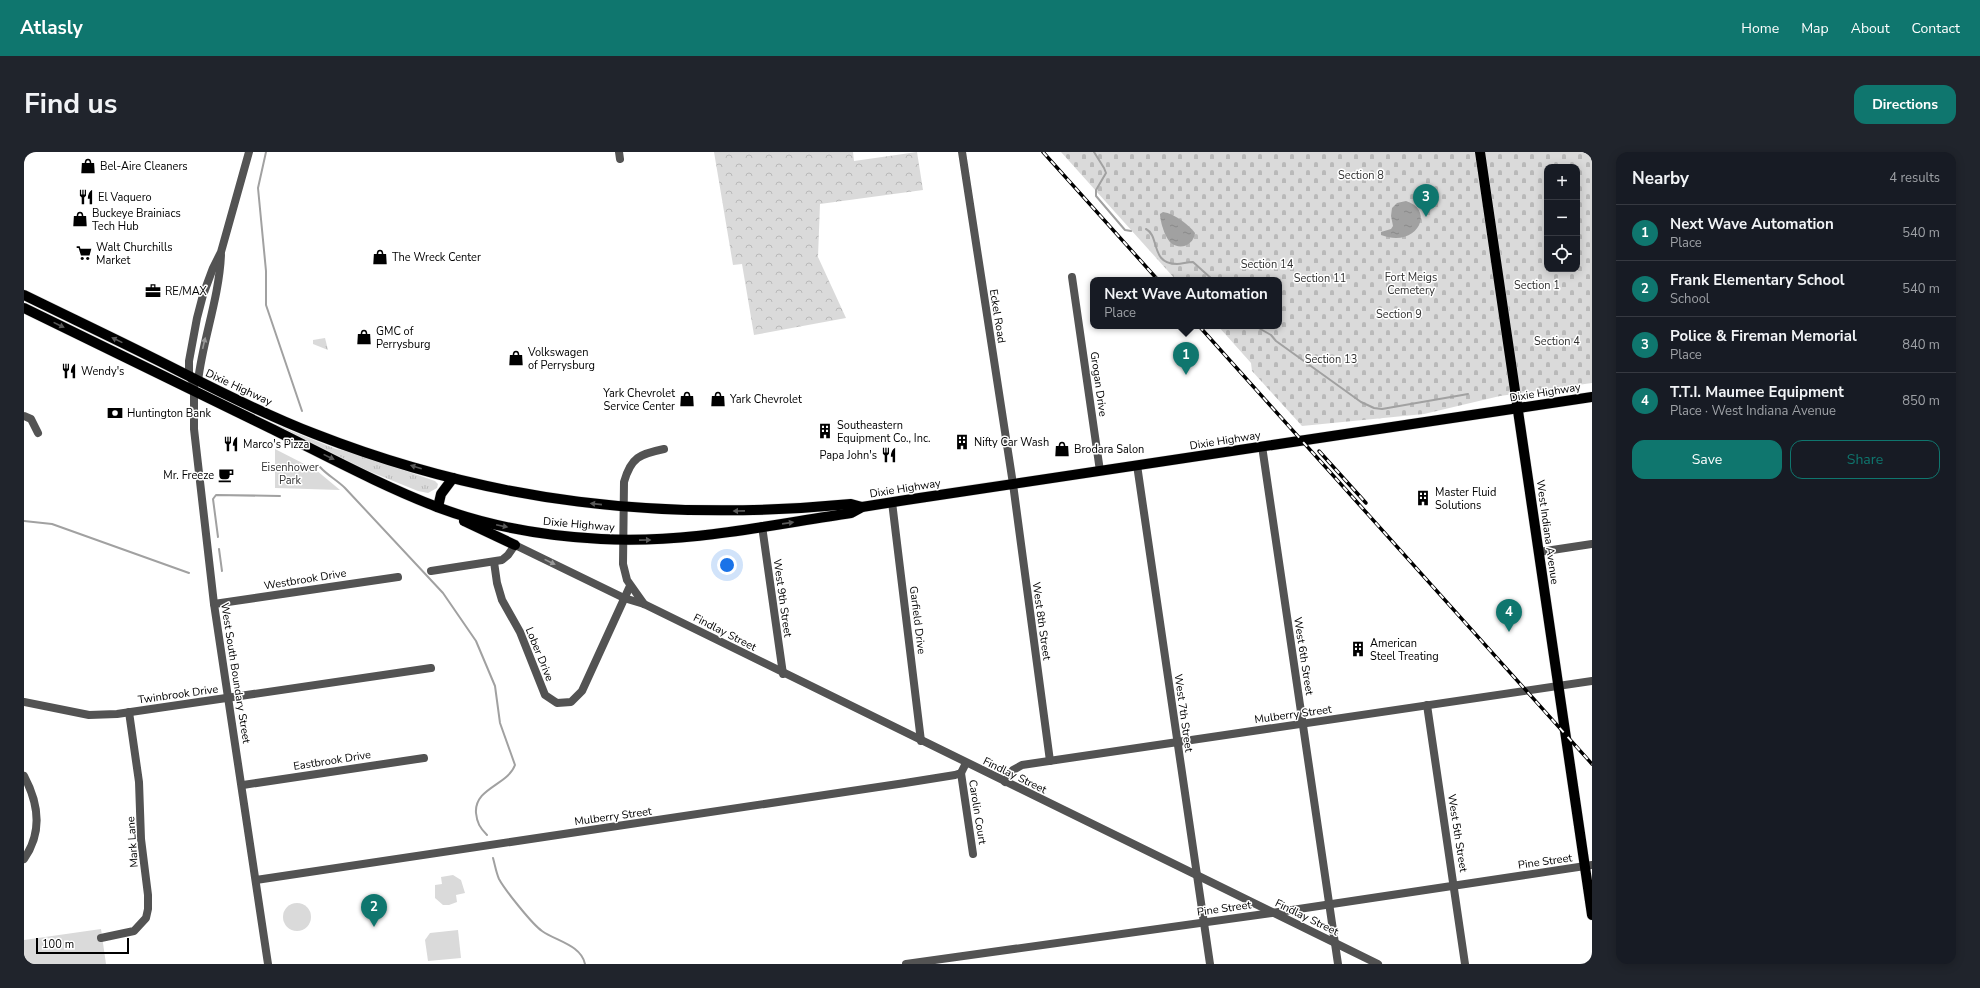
<!DOCTYPE html>
<html lang="en">
<head>
<meta charset="utf-8">
<style>
  body { margin:0; font-family:"Nunito Sans",sans-serif; background:#20242c; color:#f1f3f6 }
  .controls { position:absolute; right:12px; top:12px; display:grid; overflow:hidden; border-radius:8px; box-shadow:0 2px 10px #0003 }
  .controls button { width:36px; height:36px; display:grid; place-items:center; padding:0; border:0; border-bottom:1px solid #363941; background:#171b24; color:#f1f3f6; font:20px sans-serif }
  .scale { position:absolute; left:12px; bottom:10px; width:93px; box-sizing:border-box; padding-left:4px; border:2px solid #000; border-top:0; font-size:11px; line-height:14px; white-space:nowrap; color:#000; -webkit-text-stroke:3px #fff; paint-order:stroke }
  .you { position:absolute; left:703px; top:413px; width:14px; height:14px; margin:-10px; border:3px solid #fff; border-radius:50%; background:#1a73e8; box-shadow:0 0 0 6px #1a73e833 }
  .badge { display:grid; place-items:center; width:26px; height:26px; border-radius:50%; background:#0f766e; color:#fff; font-size:13px; font-weight:700 }
  .pin { position:absolute; translate:-50% -33px; filter:drop-shadow(0 1px 2px #0008) }
  .pin::after { content:''; position:absolute; top:21px; width:14px; height:12px; background:inherit; clip-path:polygon(0 0,100% 0,50% 100%) }
  .popup { position:absolute; left:1066px; top:125px; width:192px; height:52px; box-sizing:border-box; display:grid; place-content:center; border-radius:8px; background:#171b24; filter:drop-shadow(0 1px 3px #0005); font-size:13px; white-space:nowrap; color:#9ea1a6 }
  .popup b { font-size:15px; color:#f1f3f6 }
  .popup::after { content:''; position:absolute; left:50%; top:100%; margin-left:-8px; border:8px solid transparent; border-top-color:#171b24 }
  .list { margin:0; padding:0; list-style:none }
  h2 { display:flex; justify-content:space-between; align-items:center; height:52px; margin:0; padding:0 16px; font-size:17px }
  h2 small { font-size:13px; font-weight:400; color:#9ea1a6 }
  .list li { display:grid; grid-template-columns:26px 1fr auto; gap:12px; align-items:center; box-sizing:border-box; height:56px; padding:0 16px; border-top:1px solid #363941 }
  .list b { display:block; font-size:15px; white-space:nowrap }
  .list p { margin:0; font-size:13px; white-space:nowrap; color:#9ea1a6 }
  .list em { font-size:13px; font-style:normal; color:#9ea1a6 }
  .actions { display:flex; gap:8px; padding:12px 16px }
  .actions a { flex:1; padding:9px 0; border:1px solid #0f766e; border-radius:12px; text-align:center; font-size:14px; color:#0f766e }
  .actions .main { background:#0f766e; color:#fff }
  .icon { flex:none; width:22px; height:22px; fill:none; stroke:currentColor; stroke-width:2; stroke-linecap:round; stroke-linejoin:round }
  .map { position:relative; flex:none; width:1568px; height:812px; overflow:hidden; border-radius:12px }
  header { display:flex; align-items:center; gap:24px; box-sizing:border-box; height:56px; padding:0 20px; background:#0f766e; color:#fff }
  header strong { font-size:19px }
  nav { display:flex; gap:22px; margin-inline-start:auto; font-size:14px }
  .intro { display:flex; align-items:center; justify-content:space-between; box-sizing:border-box; height:96px; padding:0 24px }
  h1 { margin:0; font-size:28px }
  .button { padding:10px 18px; border-radius:12px; background:#0f766e; color:#fff; font-size:14px; font-weight:700 }
  main { display:flex; gap:24px; padding:0 24px }
  aside { flex:1; background:#171b24; border-radius:12px; box-shadow:0 2px 10px #0003 }
  .map>svg:first-child { display:block }
</style>
</head>
<body>
<header>
<strong>Atlasly</strong>
<nav><a>Home</a><a>Map</a><a>About</a><a>Contact</a></nav>
</header>
<div class="intro"><h1>Find us</h1><a class="button">Directions</a></div>
<main>
<div class="map">
<svg width="1568" height="812" viewBox="0 0 1568 812">
  <defs>
    <pattern id="grass-tufts" width="24" height="20" patternUnits="userSpaceOnUse"><rect width="24" height="20" fill="#dadada"/><path d="M3 7l-1-3M5 7V3M7 7l1-3M15 17l-1-3M17 17v-4M19 17l1-3" fill="none" stroke="#b9b9b9"/></pattern>
    <pattern id="forest-crowns" width="20" height="18" patternUnits="userSpaceOnUse"><rect width="20" height="18" fill="#dadada"/><path d="M2 6a3 3 0 1 1 6 0M12 15a3 3 0 1 1 6 0" fill="none" stroke="#b9b9b9"/></pattern>
    <pattern id="cemetery-stones" width="16" height="16" patternUnits="userSpaceOnUse"><rect width="16" height="16" fill="#dadada"/><path d="M2 7V4a2 2 0 0 1 4 0v3zM10 15v-3a2 2 0 0 1 4 0v3z" fill="#b9b9b9"/></pattern>
    <pattern id="water-ripples" width="26" height="14" patternUnits="userSpaceOnUse"><rect width="26" height="14" fill="#a1a1a1"/><path d="M2 4q2-2 4 0t4 0M15 11q2-2 4 0t4 0" fill="none" stroke="#898989"/></pattern>
  </defs>
  <rect width="100%" height="100%" fill="#fff"/>
  <g fill="url(#grass-tufts)">
    <polygon points="301,186 304,198 289,192 289,188"/>
    <polygon points="248,271 312,297 327,300 411,329 414,332 413,336 404,341 394,339 342,318"/>
  </g>
  <polygon fill="url(#forest-crowns)" points="690,0 829,0 830,9 893,0 899,38 796,52 794,105 822,166 730,183 718,112 709,113"/>
  <path fill="url(#cemetery-stones)" fill-rule="evenodd" d="M1037 0H1568V231L1476 244 1400 262 1278 274 1228 219 1227 211 1194 174H1255V128H1152ZM1523 15H1553V117H1523Z"/>
  <g fill="#dadada">
    <polygon points="251,297 292,318 316,338 251,336"/>
    <polygon points="429,723 437,728 441,741 432,743 433,750 425,753 419,753 411,746 411,733 418,732 417,725"/>
    <circle cx="273" cy="765" r="14"/>
    <polygon points="77,777 82,812 0,812 0,788"/>
    <polygon points="434,778 437,806 404,809 401,788 406,781"/>
  </g>
  <g fill="url(#water-ripples)">
    <path d="M1382 49C1412 58 1393 97 1357 83V80L1367 77 1369 74 1367 64 1368 56 1373 51Z"/>
    <path d="M1139 60C1151 62 1164 72 1171 81 1170 92 1157 99 1147 91 1141 86 1136 69 1136 62Z"/>
  </g>
  <g fill="none" stroke-linecap="round" stroke-linejoin="round">
    <g stroke="#a1a1a1" stroke-width="2">
      <polyline points="242,0 234,36 242,119 242,153 278,259"/>
      <polyline points="1070,0 1080,16 1082,21 1072,38 1072,44 1101,78 1107,79"/>
      <path d="M1122 77C1136 84 1126 112 1153 112 1158 112 1163 110 1169 110L1189 128"/>
      <polyline points="1231,174 1247,183 1252,189 1337,250 1350,256 1358,257 1444,242"/>
      <path d="M296 315C303 323 313 328 321 336L419 441 452 489 471 534 476 571 491 613C484 633 450 636 452 661 453 671 456 676 463 683"/>
      <polyline points="0,369 28,372 165,421"/>
      <polyline points="194,385 189,347 192,343 256,344"/>
      <polyline points="195,397 198,419"/>
      <path d="M469 706C471 713 472 720 475 727 481 738 508 772 518 779 532 789 557 793 561 812"/>
    </g>
    <defs>
      <g id="major">
        <polyline points="1456,0 1568,763"/>
        <path d="M0 143C51 168 102 192 153 218 198 241 244 264 291 282 467 351 639 370 827 352L838 355"/>
        <path d="M0 156C82 196 164 236 246 276 301 303 356 333 413 355 466 375 522 384 577 387 661 392 745 373 827 361L838 355 882 348 1568 245"/>
        <polyline points="414,355 417,342 429,326"/>
        <polyline points="440,369 491,393"/>
      </g>
    </defs>
    <use href="#major" stroke="#dbdbdb" stroke-width="11"/>
    <g stroke="#535353" stroke-width="8">
      <polyline points="225,0 197,100 189,116 179,143 173,166 165,209 165,224 170,232 170,277 190,452 244,812"/>
      <polyline points="595,0 596,7"/>
      <polyline points="938,0 989,332 1026,609"/>
      <polyline points="1048,125 1076,319"/>
      <path d="M170 232 174 229C179 187 195 146 197 103"/>
      <polyline points="0,264 7,267 14,281"/>
      <polyline points="1238,294 1314,812"/>
      <polyline points="1113,313 1186,812"/>
      <polyline points="868,350 897,589"/>
      <polyline points="738,374 759,522"/>
      <polyline points="1515,400 1568,392"/>
      <polyline points="470,410 473,431 478,448 496,480 521,543 533,551 547,550 558,539 606,434"/>
      <polyline points="407,419 478,408 484,403 491,393 600,446 620,452 1354,812"/>
      <polyline points="190,452 374,425"/>
      <path d="M620 452 603 428 599 412 600 330C607 305 616 302 640 297"/>
      <polyline points="0,550 65,563 93,562 407,516"/>
      <polyline points="1403,553 1441,812"/>
      <polyline points="937,621 949,702"/>
      <path d="M0 624C15 652 19 680 0 707"/>
      <polyline points="981,630 989,618 998,613 1568,529"/>
      <polyline points="219,633 400,606"/>
      <polyline points="232,728 881,631 931,623 937,621 942,611"/>
      <polyline points="77,786 110,779 122,766 124,757 124,743 117,687 115,630 105,560"/>
      <polyline points="882,812 1248,761 1568,713"/>
    </g>
    <use href="#major" stroke="#000" stroke-width="10"/>
    <defs>
      <g id="rail">
        <polyline points="1019,0 1134,128"/>
        <polyline points="1175,174 1568,612"/>
        <polyline points="1295,299 1342,351"/>
      </g>
    </defs>
    <use href="#rail" stroke="#000" stroke-width="3.5"/>
    <use href="#rail" stroke="#fff" stroke-width="2" stroke-dasharray="6" stroke-linecap="butt"/>
  </g>
  <defs><path id="oneway-solid" d="M-6-.8H1V-3.2L6.5 0L1 3.2V.8H-6Z"/></defs>
  <g fill="#595959">
    <use href="#oneway-solid" transform="translate(35 173) rotate(26)"/>
    <use href="#oneway-solid" transform="translate(93 188) rotate(-154)"/>
    <use href="#oneway-solid" transform="translate(305 305) rotate(26)"/>
    <use href="#oneway-solid" transform="translate(392 315) rotate(-163)"/>
    <use href="#oneway-solid" transform="translate(572 352) rotate(-174)"/>
    <use href="#oneway-solid" transform="translate(715 359) rotate(179)"/>
    <use href="#oneway-solid" transform="translate(764 371) rotate(-8)"/>
    <use href="#oneway-solid" transform="translate(478 374) rotate(12)"/>
    <use href="#oneway-solid" transform="translate(621 388) rotate(-1)"/>
  </g>
  <g fill="#989898">
    <use href="#oneway-solid" transform="translate(180 191) rotate(-77)"/>
    <use href="#oneway-solid" transform="translate(526 410) rotate(26)"/>
  </g>
  <defs>
    <symbol id="shop-bare" viewBox="-9 -9 18 18"><path d="M-5-2.5h2.3a2.7 3.5 0 0 1 5.4 0H5L5.5 6h-11ZM-1.5-2.5h3a1.5 2.3 0 0 0-3 0Z" fill="#000" stroke="#fff" stroke-width="2.5" paint-order="stroke"/></symbol>
    <symbol id="restaurant-bare" viewBox="-9 -9 18 18"><path d="M-5-6h1v4h1v-4h1v4h1v-4h1v5L-1.5 .5V6h-2V.5L-5-1ZM5-6V6H3V1.5H1.5Q1.5-4 5-6Z" fill="#000" stroke="#fff" stroke-width="2.5" paint-order="stroke"/></symbol>
    <symbol id="supermarket-bare" viewBox="-9 -9 18 18"><path d="M-6-5.5h2.5l.6 2H6L4.5 2H-2.5L-4.4-4H-6ZM-1.5 3.2a1.3 1.3 0 1 0 .1 0ZM3 3.2a1.3 1.3 0 1 0 .1 0Z" fill="#000" stroke="#fff" stroke-width="2.5" paint-order="stroke"/></symbol>
    <symbol id="office-bare" viewBox="-9 -9 18 18"><path d="M-6-3h4V-5.5h4V-3h4V5H-6ZM-1-4.5V-3h2v-1.5ZM-6 0V1H6V0Z" fill="#000" stroke="#fff" stroke-width="2.5" paint-order="stroke"/></symbol>
    <symbol id="bank-bare" viewBox="-9 -9 18 18"><path d="M-6-4H6V4H-6ZM0-2.3a2.3 2.3 0 1 0 0 4.6a2.3 2.3 0 1 0 0-4.6Z" fill="#000" stroke="#fff" stroke-width="2.5" paint-order="stroke"/></symbol>
    <symbol id="building-bare" viewBox="-9 -9 18 18"><path d="M-4-6H4V6H1V3H-1V6H-4ZM-2.5-4.3h1.7v1.8h-1.7ZM.8-4.3h1.7v1.8H.8ZM-2.5-1h1.7V.8h-1.7ZM.8-1h1.7V.8H.8Z" fill="#000" stroke="#fff" stroke-width="2.5" paint-order="stroke"/></symbol>
    <symbol id="cafe-bare" viewBox="-9 -9 18 18"><path d="M-5.5-4.5H6V0H3Q3 3.5 0 3.5H-2.5Q-5.5 3.5-5.5 0ZM3-3.2v2h1.7v-2ZM-6 4.5H4V6H-6Z" fill="#000" stroke="#fff" stroke-width="2.5" paint-order="stroke"/></symbol>
  </defs>
  <g fill-rule="evenodd">
    <use href="#shop-bare" x="53" y="3" width="22" height="22"/>
    <use href="#restaurant-bare" x="51" y="34" width="22" height="22"/>
    <use href="#shop-bare" x="45" y="56" width="22" height="22"/>
    <use href="#supermarket-bare" x="49" y="90" width="22" height="22"/>
    <use href="#shop-bare" x="345" y="94" width="22" height="22"/>
    <use href="#office-bare" x="118" y="128" width="22" height="22"/>
    <use href="#shop-bare" x="329" y="174" width="22" height="22"/>
    <use href="#shop-bare" x="481" y="195" width="22" height="22"/>
    <use href="#restaurant-bare" x="34" y="208" width="22" height="22"/>
    <use href="#shop-bare" x="652" y="236" width="22" height="22"/>
    <use href="#shop-bare" x="683" y="236" width="22" height="22"/>
    <use href="#bank-bare" x="80" y="250" width="22" height="22"/>
    <use href="#building-bare" x="790" y="268" width="22" height="22"/>
    <use href="#building-bare" x="927" y="279" width="22" height="22"/>
    <use href="#restaurant-bare" x="196" y="281" width="22" height="22"/>
    <use href="#shop-bare" x="1027" y="286" width="22" height="22"/>
    <use href="#restaurant-bare" x="854" y="292" width="22" height="22"/>
    <use href="#cafe-bare" x="191" y="312" width="22" height="22"/>
    <use href="#building-bare" x="1388" y="335" width="22" height="22"/>
    <use href="#building-bare" x="1323" y="486" width="22" height="22"/>
  </g>
  <g text-anchor="middle" stroke-width="3" stroke-linejoin="round" paint-order="stroke">
    <g font-size="11" fill="#000" stroke="#fff" text-anchor="start">
      <text x="76" y="18">Bel-Aire Cleaners</text>
      <text x="74" y="49">El Vaquero</text>
      <text x="68" y="65">Buckeye Brainiacs<tspan x="68" dy="13">Tech Hub</tspan></text>
      <text x="72" y="99">Walt Churchills<tspan x="72" dy="13">Market</tspan></text>
      <text x="368" y="109">The Wreck Center</text>
      <text x="141" y="143">RE/MAX</text>
      <text x="352" y="183">GMC of<tspan x="352" dy="13">Perrysburg</tspan></text>
      <text x="504" y="204">Volkswagen<tspan x="504" dy="13">of Perrysburg</tspan></text>
      <text x="57" y="223">Wendy's</text>
      <text x="651" y="245" text-anchor="end">Yark Chevrolet<tspan x="651" dy="13">Service Center</tspan></text>
      <text x="706" y="251">Yark Chevrolet</text>
      <text x="103" y="265">Huntington Bank</text>
      <text x="813" y="277">Southeastern<tspan x="813" dy="13">Equipment Co., Inc.</tspan></text>
      <text x="950" y="294">Nifty Car Wash</text>
      <text x="219" y="296">Marco's Pizza</text>
      <text x="1050" y="301">Brodara Salon</text>
      <text x="853" y="307" text-anchor="end">Papa John's</text>
      <text x="190" y="327" text-anchor="end">Mr. Freeze</text>
      <text x="1411" y="344">Master Fluid<tspan x="1411" dy="13">Solutions</tspan></text>
      <text x="1346" y="495">American<tspan x="1346" dy="13">Steel Treating</tspan></text>
    </g>
    <g font-size="11" fill="#313131" stroke="#fff">
      <text x="1337" y="27">Section 8</text>
      <text x="1243" y="116">Section 14</text>
      <text x="1387" y="129">Fort Meigs<tspan x="1387" dy="13">Cemetery</tspan></text>
      <text x="1296" y="130">Section 11</text>
      <text x="1513" y="137">Section 1</text>
      <text x="1375" y="166">Section 9</text>
      <text x="1533" y="193">Section 4</text>
      <text x="1307" y="211">Section 13</text>
      <text x="266" y="319">Eisenhower<tspan x="266" dy="13">Park</tspan></text>
    </g>
    <g font-size="11" fill="#000" stroke="#fff">
      <text transform="translate(974 164) rotate(81)" y="4">Eckel Road</text>
      <text transform="translate(1075 232) rotate(82)" y="4">Grogan Drive</text>
      <text transform="translate(215 235) rotate(25)" y="4">Dixie Highway</text>
      <text transform="translate(1521 240) rotate(-9)" y="4">Dixie Highway</text>
      <text transform="translate(1201 288) rotate(-9)" y="4">Dixie Highway</text>
      <text transform="translate(881 336) rotate(-9)" y="4">Dixie Highway</text>
      <text transform="translate(555 372) rotate(5)" y="4">Dixie Highway</text>
      <text transform="translate(1524 380) rotate(82)" y="4">West Indiana Avenue</text>
      <text transform="translate(281 427) rotate(-9)" y="4">Westbrook Drive</text>
      <text transform="translate(759 446) rotate(82)" y="4">West 9th Street</text>
      <text transform="translate(894 468) rotate(83)" y="4">Garfield Drive</text>
      <text transform="translate(1018 469) rotate(82)" y="4">West 8th Street</text>
      <text transform="translate(701 480) rotate(27)" y="4">Findlay Street</text>
      <text transform="translate(516 502) rotate(68)" y="4">Lober Drive</text>
      <text transform="translate(1280 504) rotate(81)" y="4">West 6th Street</text>
      <text transform="translate(212 521) rotate(81)" y="4">West South Boundary Street</text>
      <text transform="translate(154 542) rotate(-8)" y="4">Twinbrook Drive</text>
      <text transform="translate(1160 561) rotate(82)" y="4">West 7th Street</text>
      <text transform="translate(1269 562) rotate(-8)" y="4">Mulberry Street</text>
      <text transform="translate(308 608) rotate(-9)" y="4">Eastbrook Drive</text>
      <text transform="translate(991 623) rotate(26)" y="4">Findlay Street</text>
      <text transform="translate(954 660) rotate(81)" y="4">Carolin Court</text>
      <text transform="translate(589 664) rotate(-8)" y="4">Mulberry Street</text>
      <text transform="translate(1434 681) rotate(81)" y="4">West 5th Street</text>
      <text transform="translate(108 690) rotate(-94)" y="4">Mark Lane</text>
      <text transform="translate(1521 709) rotate(-8)" y="4">Pine Street</text>
      <text transform="translate(1200 756) rotate(-8)" y="4">Pine Street</text>
      <text transform="translate(1283 765) rotate(26)" y="4">Findlay Street</text>
    </g>
  </g>
</svg>
<div class="controls">
<button>+</button>
<button>−</button>
<button><svg class="icon" aria-label="locate" viewBox="0 0 24 24"><circle cx="12" cy="12" r="6"/><path d="M12 2v4M12 18v4M2 12h4M18 12h4"/></svg></button>
</div>
<div class="scale">100 m</div>
<div class="you"></div>
<div class="pin badge" style="left:1162px;top:223px">1</div>
<div class="popup"><b>Next Wave Automation</b>Place</div>
<div class="pin badge" style="left:350px;top:775px">2</div>
<div class="pin badge" style="left:1402px;top:65px">3</div>
<div class="pin badge" style="left:1485px;top:480px">4</div>
</div>
<aside>
<h2>Nearby<small>4 results</small></h2>
<ul class="list">
<li><span class="badge">1</span><div><b>Next Wave Automation</b><p>Place</p></div><em>540 m</em></li>
<li><span class="badge">2</span><div><b>Frank Elementary School</b><p>School</p></div><em>540 m</em></li>
<li><span class="badge">3</span><div><b>Police &amp; Fireman Memorial</b><p>Place</p></div><em>840 m</em></li>
<li><span class="badge">4</span><div><b>T.T.I. Maumee Equipment</b><p>Place · West Indiana Avenue</p></div><em>850 m</em></li>
</ul>
<div class="actions"><a class="main">Save</a><a>Share</a></div>
</aside>
</main>
</body>
</html>
